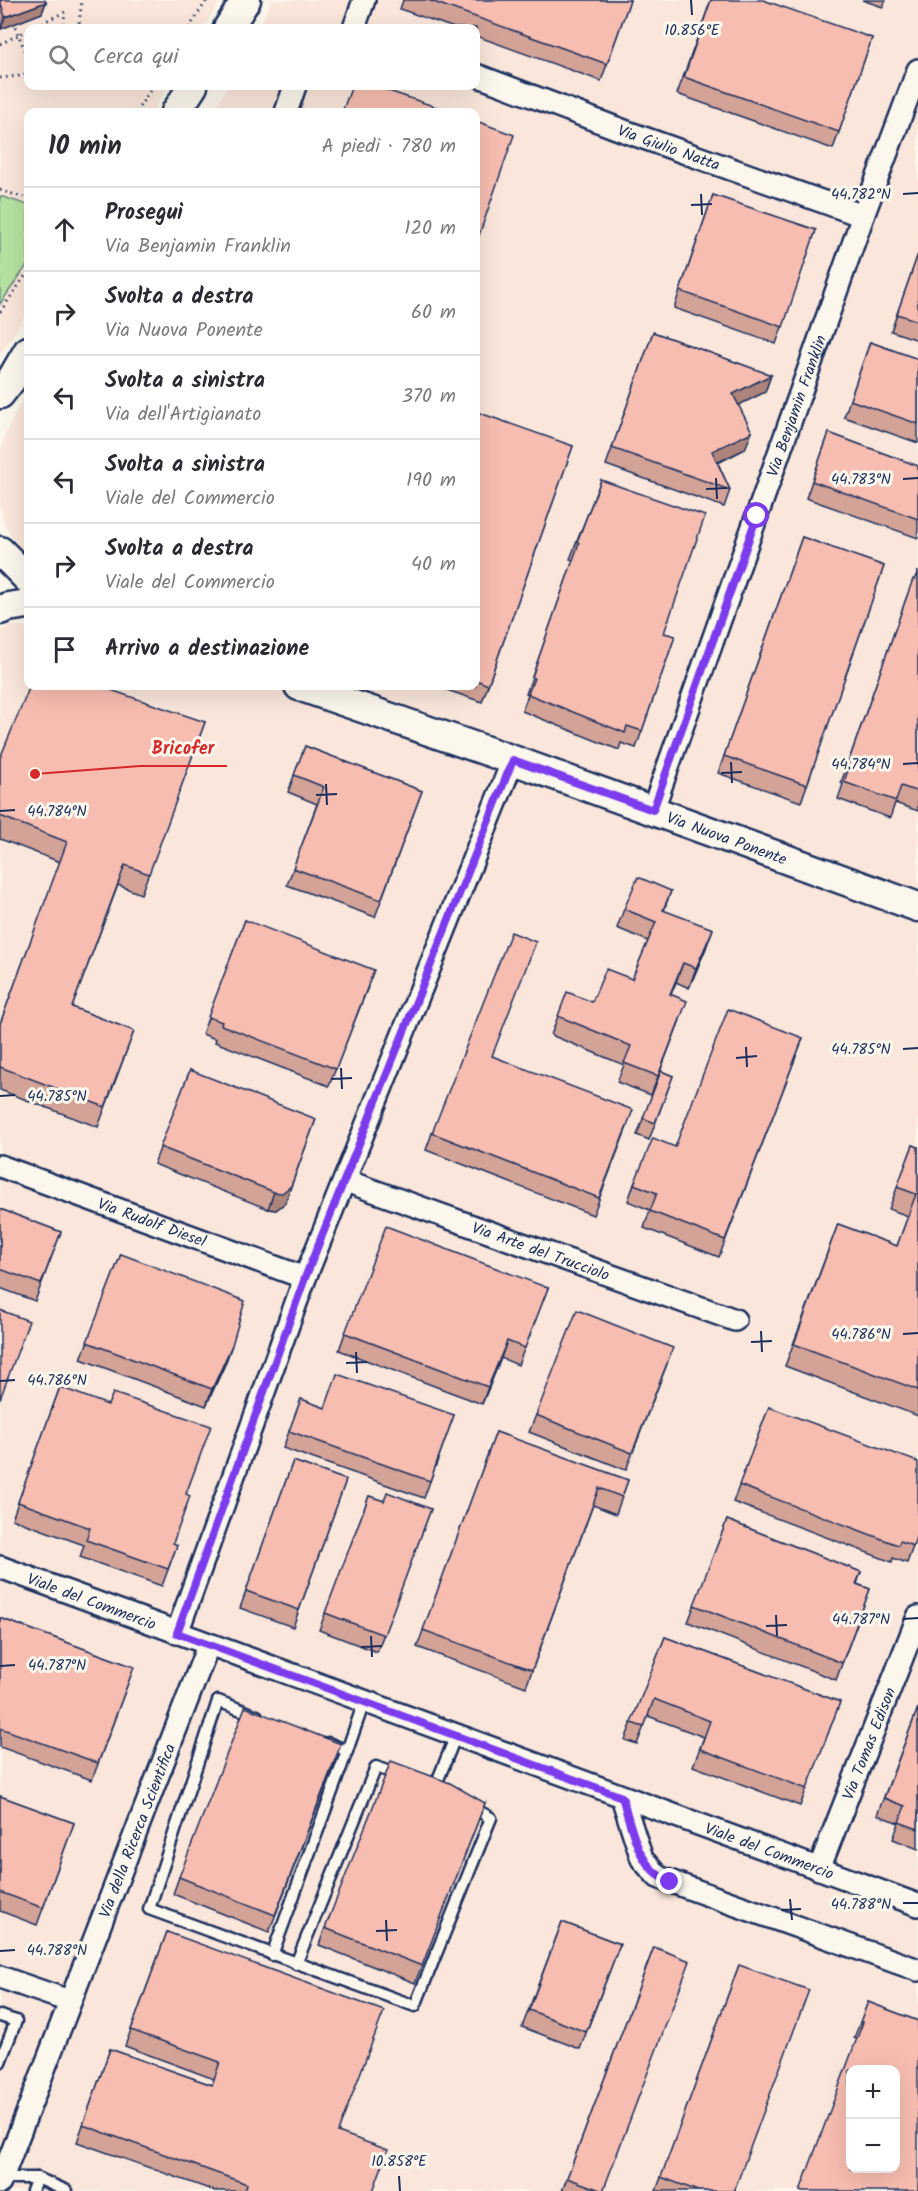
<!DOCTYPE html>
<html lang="it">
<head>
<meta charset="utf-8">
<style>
  body { margin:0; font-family:Kalam,sans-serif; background:#f2f2f3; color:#2b2b33 }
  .controls { position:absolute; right:18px; bottom:18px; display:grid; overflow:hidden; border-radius:12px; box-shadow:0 6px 24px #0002 }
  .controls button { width:54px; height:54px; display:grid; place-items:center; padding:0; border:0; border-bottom:2px solid #e1e1e2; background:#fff; color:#2b2b33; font:30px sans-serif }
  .stop { position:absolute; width:18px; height:18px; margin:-14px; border:4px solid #7c3aed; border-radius:50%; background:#fff }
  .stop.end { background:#7c3aed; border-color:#fff; box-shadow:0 2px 6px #0008 }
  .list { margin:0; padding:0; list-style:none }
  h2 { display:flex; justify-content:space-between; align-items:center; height:78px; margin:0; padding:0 24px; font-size:26px }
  h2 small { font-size:20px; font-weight:400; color:#7c7c81 }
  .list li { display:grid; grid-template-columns:39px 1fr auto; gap:18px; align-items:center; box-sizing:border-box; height:84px; padding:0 24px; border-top:2px solid #e1e1e2 }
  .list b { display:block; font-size:22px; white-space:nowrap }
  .list p { margin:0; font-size:20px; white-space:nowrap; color:#7c7c81 }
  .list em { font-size:20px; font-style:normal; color:#7c7c81 }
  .icon { flex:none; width:33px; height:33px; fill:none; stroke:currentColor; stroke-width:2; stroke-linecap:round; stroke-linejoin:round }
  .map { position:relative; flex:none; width:918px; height:2191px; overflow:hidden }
  .search { position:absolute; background:#fff; box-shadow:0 6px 24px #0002; left:24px; top:24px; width:456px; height:66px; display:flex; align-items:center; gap:15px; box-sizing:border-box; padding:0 21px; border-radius:12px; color:#7c7c81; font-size:22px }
  .panel { position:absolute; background:#fff; box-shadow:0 6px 24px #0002; left:24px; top:108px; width:456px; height:582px; border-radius:12px }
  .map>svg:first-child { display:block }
</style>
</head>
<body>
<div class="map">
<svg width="918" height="2191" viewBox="0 0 918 2191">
  <rect width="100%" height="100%" fill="#fbf7ec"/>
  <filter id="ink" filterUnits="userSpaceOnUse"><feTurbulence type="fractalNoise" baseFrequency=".0167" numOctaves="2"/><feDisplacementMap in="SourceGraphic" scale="12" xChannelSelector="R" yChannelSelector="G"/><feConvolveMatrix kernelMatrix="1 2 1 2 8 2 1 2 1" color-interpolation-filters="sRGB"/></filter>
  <g filter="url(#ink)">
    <g fill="#fae6da" fill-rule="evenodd">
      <polygon points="0,0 221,0 203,28 28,28 28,86 168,86 152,112 28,112 28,311 0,355"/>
      <path d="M272 0H918V2191H0V630L11 625 28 627V686H476V112H213L228 86H476V28H259ZM850 2070H896V2168H850Z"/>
      <polygon points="28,388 28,561 25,558 5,525 0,506 0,458 4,438"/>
    </g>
    <polygon fill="#b6e2a0" stroke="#68887f" stroke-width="1.5" points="0,196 28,205 28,264 0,304"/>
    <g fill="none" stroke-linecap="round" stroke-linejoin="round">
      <defs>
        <g id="lane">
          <polyline points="257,1716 218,1701 149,1909 415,2006 491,1818 471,1807"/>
          <polyline points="328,1743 347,1751 364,1702"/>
          <polyline points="439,1789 435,1787 456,1735"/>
          <polyline points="272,1955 347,1751"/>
          <polyline points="296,1964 376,1767 400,1775"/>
          <polyline points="0,2016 16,2021 0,2062"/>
          <polyline points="1,2178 37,2178 67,2191"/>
          <polyline points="32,2191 37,2178"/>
        </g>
        <g id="street">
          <polyline points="354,28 364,0"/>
          <path id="s1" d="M476 75 627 132 863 216"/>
          <polyline points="286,112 295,86"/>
          <path id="s2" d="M653 809 863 216 918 70"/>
          <path id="s3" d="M0 1166 305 1278"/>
          <path id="s4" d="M346 1181 735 1320"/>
          <path id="s5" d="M0 1567 918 1905"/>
          <polyline points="177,1633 305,1278 513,760"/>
          <polyline points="622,1797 642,1859 658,1877 918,1970"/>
          <path id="s6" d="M819 1869 918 1617"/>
          <polyline points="0,1977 69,2001"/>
          <path id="s7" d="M0 2183 208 1646"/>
        </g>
        <g id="secondary">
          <polyline points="228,28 246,0"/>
          <polyline points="176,112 193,86"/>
          <polyline points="0,394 11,380 28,351"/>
          <polyline points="0,551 28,579"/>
          <polyline points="0,610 8,607 28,604"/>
          <path id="s8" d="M299 686 513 760 918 907"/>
        </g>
      </defs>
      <use href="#lane" stroke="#1b2f5e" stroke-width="15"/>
      <use href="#street" stroke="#1b2f5e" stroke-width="26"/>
      <use href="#secondary" stroke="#1b2f5e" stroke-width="33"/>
      <g stroke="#1b2f5e" stroke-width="3" stroke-dasharray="1.5 4.5" stroke-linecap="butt">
        <polyline points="13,21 28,58"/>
        <polyline points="31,28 65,12 63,28"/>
        <polyline points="76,28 79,23 82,0"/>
        <polyline points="189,28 207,0"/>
        <polyline points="0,44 28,30"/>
        <polyline points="0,78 19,76 28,73"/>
        <polyline points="136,112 153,86"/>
        <polyline points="0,190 28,199"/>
        <polyline points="0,312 28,272"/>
      </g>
      <use href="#lane" stroke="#fbf7ec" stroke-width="10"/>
      <use href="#street" stroke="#fbf7ec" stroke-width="21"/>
      <use href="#secondary" stroke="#fbf7ec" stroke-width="28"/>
    </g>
    <g fill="#d4a397" stroke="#1b2f5e" stroke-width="1.5">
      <polygon points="0,0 46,2 42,13 1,29"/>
      <polygon points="403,0 630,0 601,81 476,36 476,28 454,28 400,9"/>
      <polygon points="711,0 872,38 833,149 677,94"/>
      <polygon points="862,0 886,0 883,7"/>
      <polygon points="713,195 816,230 776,344 674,308"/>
      <polygon points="918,254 918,340 891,331"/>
      <polygon points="653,332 771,375 765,392 738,405 745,449 718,463 730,490 724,507 606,465"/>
      <polygon points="870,342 918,359 918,443 844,417"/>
      <polygon points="476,417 573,446 482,702 435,686 476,686"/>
      <polygon points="829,433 918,466 918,538 806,498"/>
      <polygon points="601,480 664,633 675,636 636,748 621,743 619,750 522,711 528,695 526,694 573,560 570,559"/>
      <polygon points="802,537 884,566 801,802 718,773"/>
      <polygon points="918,571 918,811 895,803 890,818 838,799 843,784 841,783 907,596"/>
      <polygon points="205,722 141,894 118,885 72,1007 134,1031 98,1127 0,1090 0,1024 60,862 0,839 0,758"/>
      <polygon points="305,746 422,791 375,917 287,885 317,804 288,792"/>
      <polygon points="671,891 664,910 706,948 689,988 676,982 671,994 680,1020 651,1095 617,1082 624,1065 551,1035 558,1016 592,1002 632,979 648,941 617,928 624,909"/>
      <polygon points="245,920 368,987 329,1086 215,1042 216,1039 202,1034"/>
      <polygon points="803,1038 719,1257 644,1228 650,1210 628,1201 634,1184 675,1147"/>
      <polygon points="492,1056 627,1127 593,1215 426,1150 432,1133"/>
      <polygon points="190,1070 285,1203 276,1210 268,1209 154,1164"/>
      <polygon points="661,1071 673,1076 649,1140 637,1135"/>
      <polygon points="913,1145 918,1147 918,1416 785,1366 838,1224 897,1246 908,1216 889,1209"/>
      <polygon points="0,1209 61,1232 35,1301 0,1288"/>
      <polygon points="121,1254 226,1362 206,1406 81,1359"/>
      <polygon points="548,1288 518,1365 501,1358 482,1404 339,1350 345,1333"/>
      <polygon points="667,1364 626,1470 529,1432 536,1415"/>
      <polygon points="60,1387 186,1494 173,1543 177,1545 162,1586 80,1557 84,1545 12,1519"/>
      <polygon points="301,1399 325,1408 454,1415 424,1498 283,1448"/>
      <polygon points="769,1407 918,1533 907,1563 893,1558 892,1562 733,1502"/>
      <polygon points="496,1432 628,1480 616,1514 593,1505 526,1687 417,1647"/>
      <polygon points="293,1461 346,1480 293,1627 240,1608"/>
      <polygon points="369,1496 384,1501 431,1509 377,1652 319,1630"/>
      <polygon points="727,1520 861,1572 857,1584 870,1589 836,1680 688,1622"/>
      <polygon points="0,1618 134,1667 92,1780 0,1747"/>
      <polygon points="665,1637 840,1702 800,1806 693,1766 704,1737 648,1716 637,1744 625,1740"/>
      <polygon points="918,1708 918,1849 893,1839 899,1823 877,1815"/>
      <polygon points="335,1761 269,1932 173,1894 179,1877"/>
      <polygon points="0,1796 74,1823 37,1925 0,1911"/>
      <polygon points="485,1803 415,1983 319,1945 325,1928"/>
      <polygon points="562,1922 620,1944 580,2049 522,2027"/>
      <polygon points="167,1932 339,2132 373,2191 215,2191 77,2142 110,2049 212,2085 214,2079 125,2046"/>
      <polygon points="654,1947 603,2191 562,2191"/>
      <polygon points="739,1965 735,2191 656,2191"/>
      <polygon points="868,2002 918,2021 857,2039 854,2038"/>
    </g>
    <g fill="#ad847b" stroke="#1b2f5e" stroke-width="1.5">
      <polygon points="46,2 42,13 1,29 5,17"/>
      <polygon points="771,375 765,392 727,411 733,394"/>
      <polygon points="752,432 745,449 706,468 712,451"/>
      <polygon points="713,929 706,948 689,988 696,968"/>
      <polygon points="683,963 676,982 663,1013 670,994"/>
      <polygon points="316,1119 285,1203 276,1210 268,1209 274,1192"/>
      <polygon points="507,1341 501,1358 482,1404 488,1387"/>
      <polygon points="232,1345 226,1362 206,1406 212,1389"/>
    </g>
    <g fill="#f7bdb0" stroke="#1b2f5e" stroke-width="1.5" fill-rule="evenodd">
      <polygon points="0,0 45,0 46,2 5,17"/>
      <polygon points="428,0 630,0 607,64"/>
      <polygon points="711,0 763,0 872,38 839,132 684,77"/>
      <polygon points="352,86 374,86 451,112 342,112"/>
      <polygon points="476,121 514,135 476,244"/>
      <polygon points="713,195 816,230 783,327 680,291"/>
      <polygon points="918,254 918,321 897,314"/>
      <polygon points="653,332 771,375 733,394 752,432 712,451 730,490 612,448"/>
      <polygon points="870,342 918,359 918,424 850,400"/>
      <polygon points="477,412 573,446 488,685 476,680 476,417"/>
      <polygon points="829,433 918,466 918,519 812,481"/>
      <polygon points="601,480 705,516 664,633 675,636 642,731 627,726 625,733 528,694 534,678 532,677 579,543 577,542"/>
      <polygon points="802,537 884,566 807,785 724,756"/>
      <polygon points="918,572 918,792 901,786 896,801 844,782 849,767 847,766 913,579 915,580"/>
      <polygon points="30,686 99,686 205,722 149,874 125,865 72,1007 134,1031 105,1107 0,1067 0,1024 67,842 0,816 0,758"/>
      <polygon points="305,746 422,791 381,900 293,868 324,787 294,775"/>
      <polygon points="638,877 671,891 663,910 713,929 696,968 683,963 670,994 687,1001 658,1076 624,1063 631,1046 558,1016 567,992 592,1002 606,969 632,979 656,922 624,909"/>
      <polygon points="245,920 374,970 336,1069 221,1025 222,1022 208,1017"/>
      <polygon points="511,932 536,942 492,1056 633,1110 599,1198 432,1133"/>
      <polygon points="728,1009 803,1038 725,1240 650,1211 657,1193 634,1184 653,1138 675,1147"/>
      <polygon points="190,1070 316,1119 291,1186 282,1193 274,1192 160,1147"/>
      <polygon points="661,1071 673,1076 655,1123 643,1118"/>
      <polygon points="913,1145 918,1147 918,1390 794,1344 838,1224 897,1246 916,1194 897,1187"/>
      <polygon points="0,1209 61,1232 41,1284 0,1269"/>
      <polygon points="386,1226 548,1288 525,1348 507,1341 488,1387 345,1333"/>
      <polygon points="121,1254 245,1301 232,1345 212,1389 87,1342"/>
      <polygon points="0,1310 29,1321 0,1399"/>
      <polygon points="577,1310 673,1348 632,1453 536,1415"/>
      <polygon points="337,1374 454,1415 430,1481 289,1431 301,1399 325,1408"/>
      <polygon points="60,1387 108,1405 113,1393 211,1426 186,1494 190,1496 173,1543 177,1545 168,1569 86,1540 90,1528 18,1502"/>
      <polygon points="769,1407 918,1462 918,1532 913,1546 900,1541 898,1545 739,1485"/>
      <polygon points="496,1432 628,1480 622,1497 599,1488 532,1670 423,1630"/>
      <polygon points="293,1461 346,1480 299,1610 246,1591"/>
      <polygon points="387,1492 431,1509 384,1635 325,1613 369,1496 384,1501"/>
      <polygon points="727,1520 861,1572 856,1584 870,1589 842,1663 694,1605"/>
      <polygon points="0,1618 134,1667 98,1763 0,1728"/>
      <polygon points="665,1637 840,1702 807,1789 700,1749 710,1721 654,1699 644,1727 631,1723"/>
      <polygon points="245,1707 341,1744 275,1915 179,1877"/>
      <polygon points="918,1708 918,1829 899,1822 905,1806 884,1798"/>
      <polygon points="391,1761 450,1783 485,1803 422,1966 325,1928"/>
      <polygon points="0,1796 74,1823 43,1908 0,1892"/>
      <polygon points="562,1922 620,1944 586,2032 529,2010"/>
      <polygon points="167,1932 384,2011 338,2132 388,2150 373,2191 245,2191 247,2184 83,2125 110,2049 212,2085 220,2062 131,2030"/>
      <polygon points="654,1947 690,1961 603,2191 567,2178"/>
      <polygon points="739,1965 809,1990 734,2191 698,2191 661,2177"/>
      <path d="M868 2002 918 2021V2191H800L863 2022H860ZM850 2070H896V2169H850Z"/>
    </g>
  </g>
  <g fill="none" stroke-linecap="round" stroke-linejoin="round" filter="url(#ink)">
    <path stroke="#7c3aed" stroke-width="8" d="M670 1882C637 1868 632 1828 622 1797L177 1633 305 1278 513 760 653 810 757 516"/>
  </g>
  <path fill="none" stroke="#1b2f5e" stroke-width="2" d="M691 0 692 15M701 194 702 215M903 194 918 193M691 205 712 204M716 478 717 499M903 479 918 478M706 489 727 488M731 762 732 783M903 764 918 763M721 773 742 772M326 784 327 805M316 795 337 794M0 811 15 810M746 1047 747 1067M903 1049 918 1048M736 1058 757 1056M341 1068 342 1089M331 1079 352 1078M0 1096 15 1095M761 1331 762 1352M903 1334 918 1333M751 1342 772 1341M356 1352 357 1373M346 1363 367 1362M0 1381 15 1380M776 1615 777 1636M903 1619 918 1618M766 1626 787 1625M371 1636 372 1657M361 1647 382 1646M0 1666 15 1665M790 1899 792 1920M903 1903H918M781 1910 801 1909M386 1920 387 1941M376 1931 397 1930M0 1951 15 1950M399 2176 400 2191"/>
  <g text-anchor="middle" stroke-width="6" stroke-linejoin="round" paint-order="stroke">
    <g font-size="16" fill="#1b2f5e" stroke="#fbf7ec">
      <text dy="6" stroke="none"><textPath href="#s1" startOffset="206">Via Giulio Natta</textPath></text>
      <text dy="6" stroke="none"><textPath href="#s2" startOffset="428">Via Benjamin Franklin</textPath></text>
      <text dy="6" stroke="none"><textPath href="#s8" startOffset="454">Via Nuova Ponente</textPath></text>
      <text dy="6" stroke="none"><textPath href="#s3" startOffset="162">Via Rudolf Diesel</textPath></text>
      <text dy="6" stroke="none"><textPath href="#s4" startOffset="207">Via Arte del Trucciolo</textPath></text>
      <text dy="6" stroke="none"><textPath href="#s5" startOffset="98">Viale del Commercio</textPath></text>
      <text dy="6" stroke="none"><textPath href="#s6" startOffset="135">Via Tomas Edison</textPath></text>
      <text dy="6" stroke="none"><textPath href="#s7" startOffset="378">Via della Ricerca Scientifica</textPath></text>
      <text dy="6" stroke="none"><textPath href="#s5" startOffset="820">Viale del Commercio</textPath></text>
    </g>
  </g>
  <g font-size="15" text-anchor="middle" fill="#1b2f5e" stroke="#fbf7ec" stroke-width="6" stroke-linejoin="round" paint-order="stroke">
    <text x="692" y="35">10.856°E</text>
    <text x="861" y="199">44.782°N</text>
    <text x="861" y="484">44.783°N</text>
    <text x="861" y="769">44.784°N</text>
    <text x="57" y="816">44.784°N</text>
    <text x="861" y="1054">44.785°N</text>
    <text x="57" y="1101">44.785°N</text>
    <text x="861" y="1339">44.786°N</text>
    <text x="57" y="1385">44.786°N</text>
    <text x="861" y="1624">44.787°N</text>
    <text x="57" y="1670">44.787°N</text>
    <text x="861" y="1909">44.788°N</text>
    <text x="57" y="1955">44.788°N</text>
    <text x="399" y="2166">10.858°E</text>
  </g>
  <path fill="none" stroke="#d62828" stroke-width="2" d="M35 774L140 766H227"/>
  <circle fill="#d62828" stroke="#fbf7ec" stroke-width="2" cx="35" cy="774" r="6"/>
  <g font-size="18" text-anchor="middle" font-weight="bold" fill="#d62828" stroke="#fbf7ec" stroke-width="6" stroke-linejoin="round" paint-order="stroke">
    <text x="183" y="754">Bricofer</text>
  </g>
</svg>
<div class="controls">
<button>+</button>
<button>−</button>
</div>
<div class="stop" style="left:757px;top:516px"></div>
<div class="stop end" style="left:670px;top:1882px"></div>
<div class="search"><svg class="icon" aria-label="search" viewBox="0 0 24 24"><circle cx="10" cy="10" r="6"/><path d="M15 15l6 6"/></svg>Cerca qui</div>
<section class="panel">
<h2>10 min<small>A piedi · 780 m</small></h2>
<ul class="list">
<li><svg class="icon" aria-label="ahead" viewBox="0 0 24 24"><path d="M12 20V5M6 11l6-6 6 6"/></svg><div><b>Prosegui</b><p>Via Benjamin Franklin</p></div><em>120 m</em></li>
<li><svg class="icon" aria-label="right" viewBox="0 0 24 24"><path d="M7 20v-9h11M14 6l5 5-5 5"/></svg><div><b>Svolta a destra</b><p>Via Nuova Ponente</p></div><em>60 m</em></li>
<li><svg class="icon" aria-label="left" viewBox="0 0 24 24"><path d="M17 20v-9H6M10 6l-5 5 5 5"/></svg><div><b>Svolta a sinistra</b><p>Via dell'Artigianato</p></div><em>370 m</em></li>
<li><svg class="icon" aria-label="left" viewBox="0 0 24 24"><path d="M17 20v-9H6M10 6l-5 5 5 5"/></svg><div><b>Svolta a sinistra</b><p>Viale del Commercio</p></div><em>190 m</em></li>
<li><svg class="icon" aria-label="right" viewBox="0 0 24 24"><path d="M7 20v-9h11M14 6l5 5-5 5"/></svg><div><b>Svolta a destra</b><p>Viale del Commercio</p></div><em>40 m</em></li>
<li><svg class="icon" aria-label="arrive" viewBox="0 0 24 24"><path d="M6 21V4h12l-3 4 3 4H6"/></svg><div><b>Arrivo a destinazione</b></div></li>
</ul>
</section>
</div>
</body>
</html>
